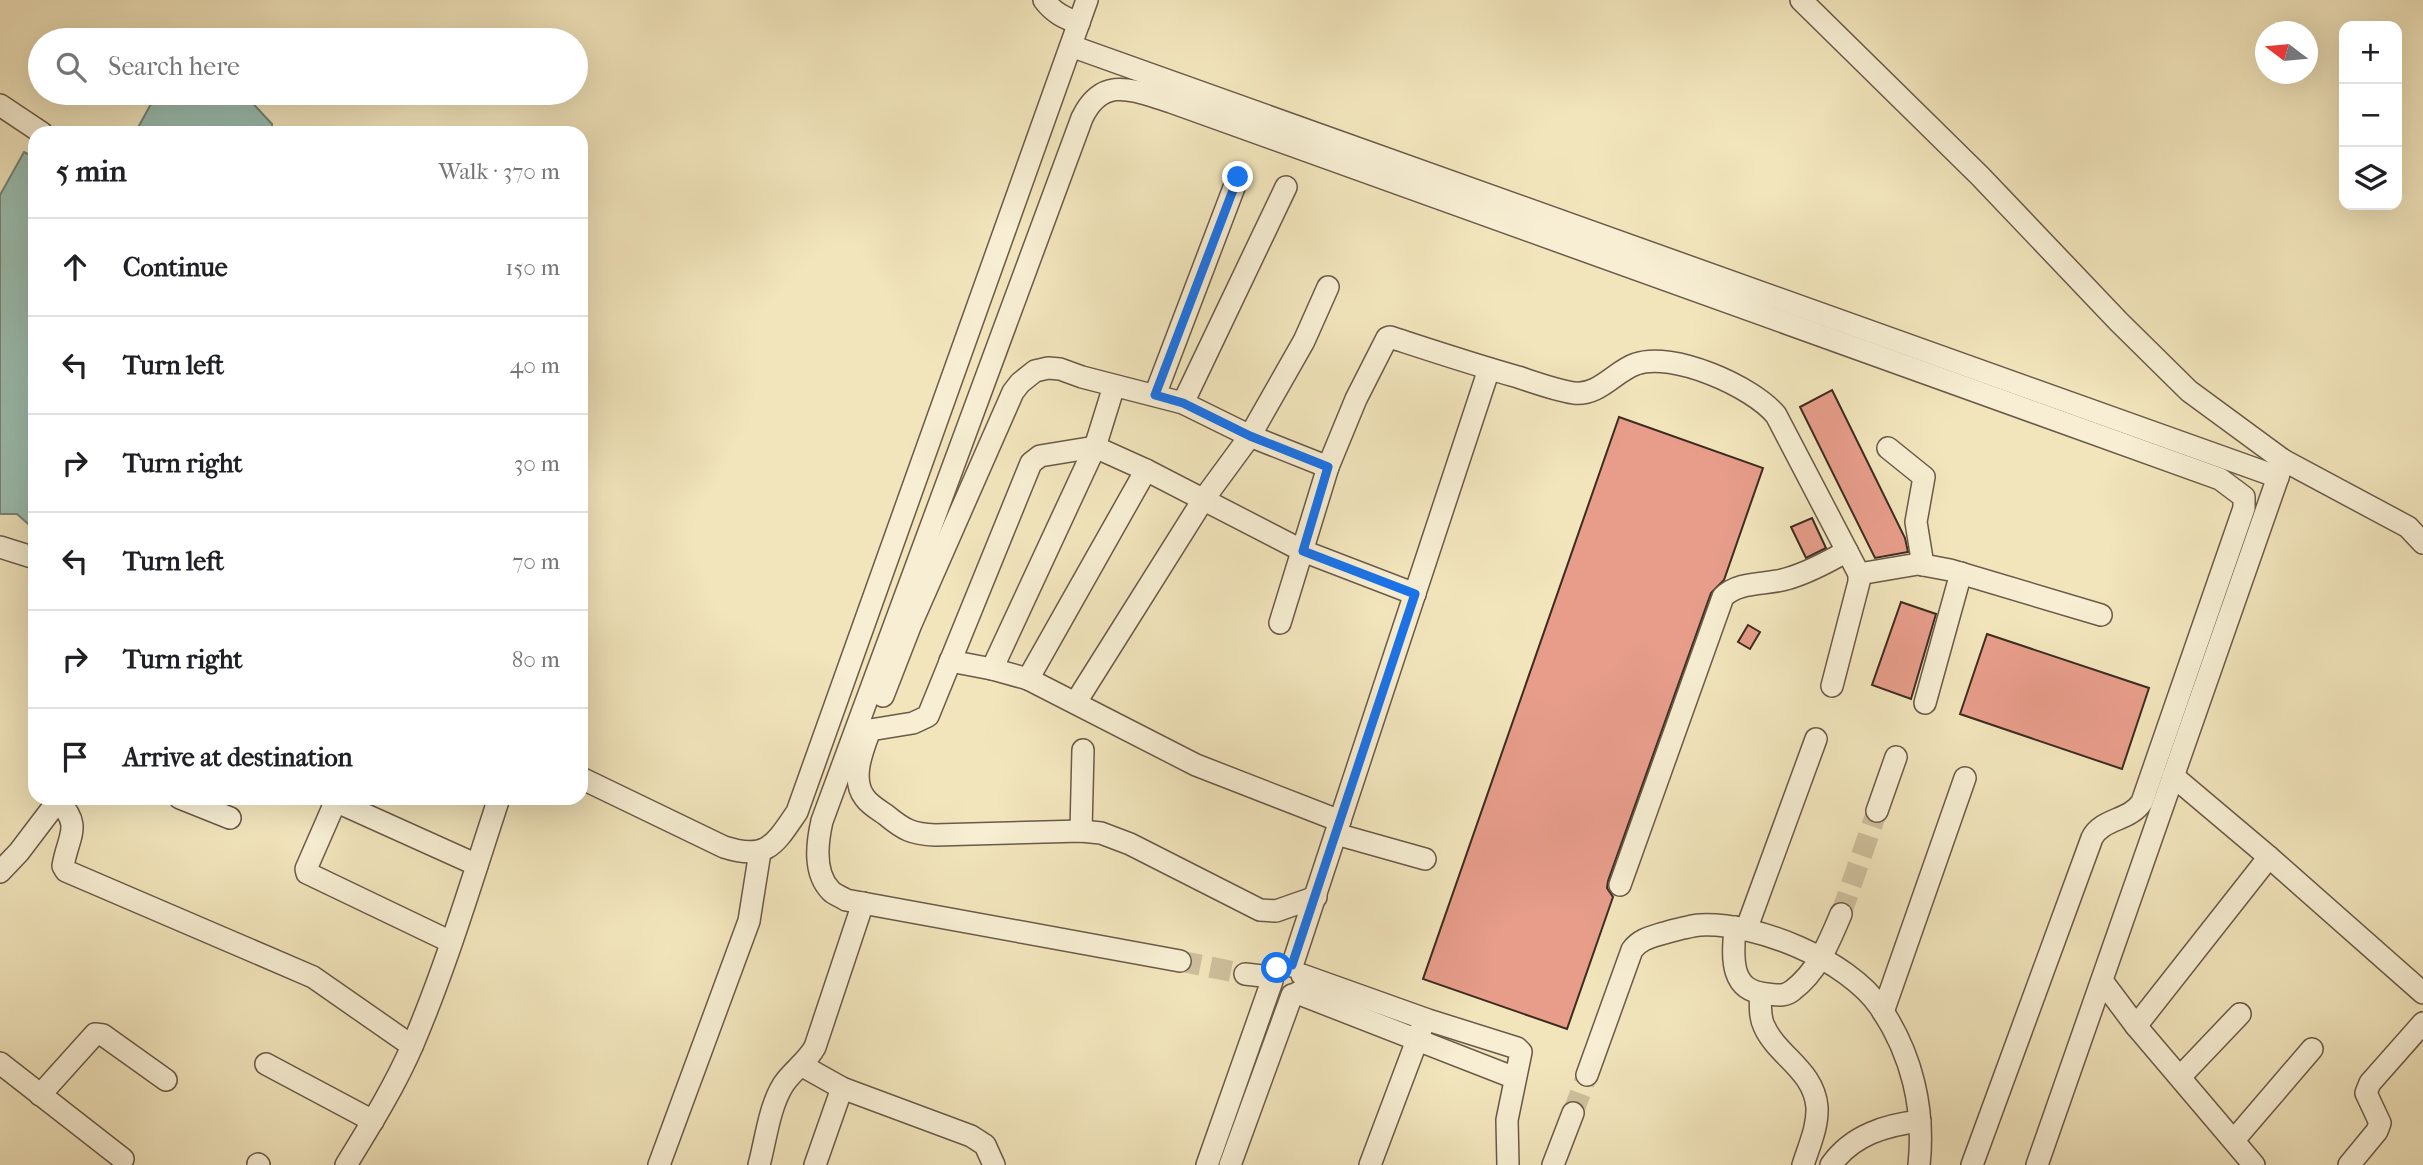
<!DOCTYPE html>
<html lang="en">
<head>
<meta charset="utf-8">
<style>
  body { margin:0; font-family:"IM FELL French Canon",serif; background:#f6f6f6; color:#202124 }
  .controls { position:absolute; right:21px; top:21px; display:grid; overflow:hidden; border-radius:14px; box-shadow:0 7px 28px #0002 }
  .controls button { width:63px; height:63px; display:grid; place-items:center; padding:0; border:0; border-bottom:2px solid #e0e0e0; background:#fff; color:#202124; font:35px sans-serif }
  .compass { position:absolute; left:2255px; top:21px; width:63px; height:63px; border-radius:50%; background:#fff; box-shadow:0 7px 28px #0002; rotate:286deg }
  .stop { position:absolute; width:21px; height:21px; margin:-16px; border:5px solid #1a73e8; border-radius:50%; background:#fff }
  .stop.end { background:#1a73e8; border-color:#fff; box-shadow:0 2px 7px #0008 }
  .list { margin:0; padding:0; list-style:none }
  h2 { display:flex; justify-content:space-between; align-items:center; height:91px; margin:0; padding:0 28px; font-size:30px }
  h2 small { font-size:23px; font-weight:400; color:#757577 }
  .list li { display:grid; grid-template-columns:46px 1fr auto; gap:21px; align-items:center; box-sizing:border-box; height:98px; padding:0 28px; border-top:2px solid #e0e0e0 }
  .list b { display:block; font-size:26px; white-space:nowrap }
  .list em { font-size:23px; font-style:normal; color:#757577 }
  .icon { flex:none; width:38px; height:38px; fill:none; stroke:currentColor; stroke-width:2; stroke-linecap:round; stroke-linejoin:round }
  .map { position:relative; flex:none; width:2423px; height:1165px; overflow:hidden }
  .search { position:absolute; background:#fff; box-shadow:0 7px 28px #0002; left:28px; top:28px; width:560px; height:77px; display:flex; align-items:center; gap:18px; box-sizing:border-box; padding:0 24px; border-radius:38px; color:#757577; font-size:26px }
  .panel { position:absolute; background:#fff; box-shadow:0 7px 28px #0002; left:28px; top:126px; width:560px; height:679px; border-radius:21px }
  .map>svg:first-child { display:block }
</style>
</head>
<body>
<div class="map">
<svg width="2423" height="1165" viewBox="0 0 2423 1165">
  <rect width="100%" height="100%" fill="#f2e5bc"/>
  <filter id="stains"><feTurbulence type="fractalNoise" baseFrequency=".00286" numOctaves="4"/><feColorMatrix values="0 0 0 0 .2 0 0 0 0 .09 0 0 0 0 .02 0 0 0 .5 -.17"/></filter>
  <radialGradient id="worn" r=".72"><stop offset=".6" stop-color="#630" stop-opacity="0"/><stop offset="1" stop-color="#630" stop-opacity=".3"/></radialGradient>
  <g fill="#9bbfb1" stroke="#758477" stroke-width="2">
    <polygon points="157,93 243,93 272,124 272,133 135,133"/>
    <polygon points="24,152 35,158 35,530 17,514 0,514 0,195"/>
  </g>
  <g fill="#e79d8a" stroke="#3c2c21" stroke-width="2">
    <polygon points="1832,390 1905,538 1908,552 1875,558 1800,407"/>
    <polygon points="1619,417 1763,468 1724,580 1711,593 1608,881 1607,888 1613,897 1567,1029 1423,979"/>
    <polygon points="1812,518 1826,548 1806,558 1791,527"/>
    <polygon points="1901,602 1936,614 1911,699 1872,685"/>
    <polygon points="1748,625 1760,632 1750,649 1738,642"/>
    <polygon points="1987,634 2149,688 2122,769 1960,714"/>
  </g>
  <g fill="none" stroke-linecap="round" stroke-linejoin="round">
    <g stroke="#cec09d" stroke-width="21" stroke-dasharray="21 10" stroke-linecap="butt">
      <polyline points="1841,914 1877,811"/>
      <polyline points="1180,961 1245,974"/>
      <polyline points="1573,1113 1587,1075"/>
    </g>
    <defs>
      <g id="minor">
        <path d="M1044 0C1054 13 1064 18 1079 23"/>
        <polyline points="1801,0 1980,176 2119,322 2189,391 2283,460 2278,477"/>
        <polyline points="1071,46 2278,477 2037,1165"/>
        <polyline points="0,105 42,133"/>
        <polyline points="1155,395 1238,177"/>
        <polyline points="1183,403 1286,187"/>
        <polyline points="1888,448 1924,477 1916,522 1923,565"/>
        <polyline points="2283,460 2408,527 2423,543"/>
        <polyline points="0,547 35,558"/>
        <polyline points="1859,574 1918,564 1950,570 2101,615"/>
        <path d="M1280 623 1328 467 1356 399 1387 338 1390 337C1433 351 1475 365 1518 377 1536 383 1555 390 1574 393 1599 396 1615 371 1636 364 1672 351 1752 386 1776 415L1859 574V582L1832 686"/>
        <polyline points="950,661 992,669 1028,679 1196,765 1340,821"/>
        <polyline points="992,669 1095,447 1114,386"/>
        <polyline points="1028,679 1146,470"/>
        <polyline points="883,696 911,624 1013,392 1020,383 1035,371 1048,368 1060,369 1082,377 1183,403 1250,436 1328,467"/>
        <polyline points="1076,702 1203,500 1250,436 1304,341 1328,287"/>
        <polyline points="1925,703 1961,573"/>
        <path d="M870 730C863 749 850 779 865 798 870 805 879 810 886 815 904 830 912 834 935 835L1081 831 1101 833 1130 844 1260 910 1276 911 1316 897"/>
        <polyline points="870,730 913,723 928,716 1031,463 1040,456 1095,447 1146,470 1303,551 1415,594"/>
        <polyline points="2173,776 2269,857 2423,993"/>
        <path d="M581 778 724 847C767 861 775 844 797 812L1087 0"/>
        <polyline points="180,798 230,818"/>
        <polyline points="337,798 306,869 307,873 451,942"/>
        <path d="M58 801C83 826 68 836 63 866L66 871 313 977 412 1046"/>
        <polyline points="335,801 477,865"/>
        <polyline points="1877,811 1896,757"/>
        <polyline points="1081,831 1083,750"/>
        <polyline points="1336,834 1425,859"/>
        <polyline points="0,872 19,852 60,798"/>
        <path d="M1620 885 1723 597C1738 581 1766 585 1786 579 1808 573 1828 562 1847 551"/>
        <path d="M1735 927C1733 955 1728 991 1767 994 1777 995 1785 997 1793 990 1818 971 1829 942 1841 914"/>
        <polyline points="1746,930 1816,739"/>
        <path d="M1180 961 846 900C842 897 835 895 831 891 813 873 817 843 822 821L1082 118C1103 74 1134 91 1171 102L2220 479 2244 497V508L2142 802C2130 821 2102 818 2092 838L1972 1165"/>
        <polyline points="1292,966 1489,369"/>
        <polyline points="1245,974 1272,977"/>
        <polyline points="1302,975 1428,1020 1517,1048 1521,1052 1507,1120 1508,1165"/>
        <polyline points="2103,982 2136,1026 2254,1165"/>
        <polyline points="1297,993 1515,1078"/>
        <path d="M1760 993C1761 1004 1759 1016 1764 1026 1777 1056 1814 1070 1817 1107 1818 1127 1809 1146 1803 1165"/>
        <polyline points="1883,1012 1965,778"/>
        <polyline points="2136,1026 2269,857"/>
        <polyline points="0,1063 123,1159"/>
        <polyline points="266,1064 373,1121"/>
        <polyline points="801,1065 842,1088 971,1136 985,1145 994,1165"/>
        <path d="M1587 1075 1632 950C1640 939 1651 937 1664 933 1675 930 1689 926 1700 925 1756 922 1848 960 1880 1007 1912 1054 1925 1109 1919 1165"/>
        <polyline points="2180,1077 2240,1014"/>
        <polyline points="40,1095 95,1034 103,1035 166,1080"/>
        <polyline points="2234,1140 2312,1049"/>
        <polyline points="258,1164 259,1165"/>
        <path d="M346 1165C370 1126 395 1086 413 1044 447 964 472 880 499 798"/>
        <polyline points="659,1165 749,921 760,852"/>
        <path d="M759 1165C766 1139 769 1108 783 1085 792 1071 807 1062 815 1047L863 903"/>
        <polyline points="815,1165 842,1088"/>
        <polyline points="1207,1165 1272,981"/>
        <polyline points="1230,1165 1292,995"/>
        <polyline points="1370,1165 1422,1027"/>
        <polyline points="1553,1165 1573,1113"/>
        <path d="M1831 1165C1852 1135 1886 1125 1920 1121"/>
        <polyline points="2349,1165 2377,1131 2380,1123 2366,1093 2370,1083 2423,1023"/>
      </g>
    </defs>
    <use href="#minor" stroke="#6a5a48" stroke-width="24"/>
    <use href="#minor" stroke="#f7eed3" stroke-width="21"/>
  </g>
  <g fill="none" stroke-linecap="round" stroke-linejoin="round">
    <polyline stroke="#1a73e8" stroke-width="9" points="1238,177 1155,395 1183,403 1250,436 1328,467 1303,551 1415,594 1292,965 1287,965 1277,968"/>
  </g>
  <rect width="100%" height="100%" filter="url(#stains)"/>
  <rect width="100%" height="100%" fill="url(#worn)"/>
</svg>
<div class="controls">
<button>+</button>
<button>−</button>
<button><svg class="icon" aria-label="layers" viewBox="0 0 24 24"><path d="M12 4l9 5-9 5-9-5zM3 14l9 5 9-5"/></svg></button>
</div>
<svg class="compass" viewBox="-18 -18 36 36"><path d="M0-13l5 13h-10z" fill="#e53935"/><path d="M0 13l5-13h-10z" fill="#757577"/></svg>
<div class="stop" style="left:1277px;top:968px"></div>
<div class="stop end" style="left:1238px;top:177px"></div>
<div class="search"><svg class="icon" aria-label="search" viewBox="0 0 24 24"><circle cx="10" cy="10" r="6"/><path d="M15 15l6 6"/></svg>Search here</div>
<section class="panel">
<h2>5 min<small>Walk · 370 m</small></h2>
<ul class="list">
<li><svg class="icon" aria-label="ahead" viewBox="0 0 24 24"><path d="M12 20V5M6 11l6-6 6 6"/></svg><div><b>Continue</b></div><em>150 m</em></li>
<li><svg class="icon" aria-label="left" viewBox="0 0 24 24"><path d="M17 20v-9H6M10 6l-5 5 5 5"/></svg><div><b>Turn left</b></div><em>40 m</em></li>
<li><svg class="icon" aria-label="right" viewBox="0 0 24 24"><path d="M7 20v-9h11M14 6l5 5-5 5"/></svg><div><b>Turn right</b></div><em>30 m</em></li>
<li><svg class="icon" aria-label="left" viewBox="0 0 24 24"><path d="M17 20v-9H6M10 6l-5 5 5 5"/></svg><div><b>Turn left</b></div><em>70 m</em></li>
<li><svg class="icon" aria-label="right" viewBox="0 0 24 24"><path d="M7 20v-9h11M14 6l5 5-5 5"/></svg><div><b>Turn right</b></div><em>80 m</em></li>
<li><svg class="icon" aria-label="arrive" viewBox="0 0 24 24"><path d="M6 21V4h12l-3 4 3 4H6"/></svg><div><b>Arrive at destination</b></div></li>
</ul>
</section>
</div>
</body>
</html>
